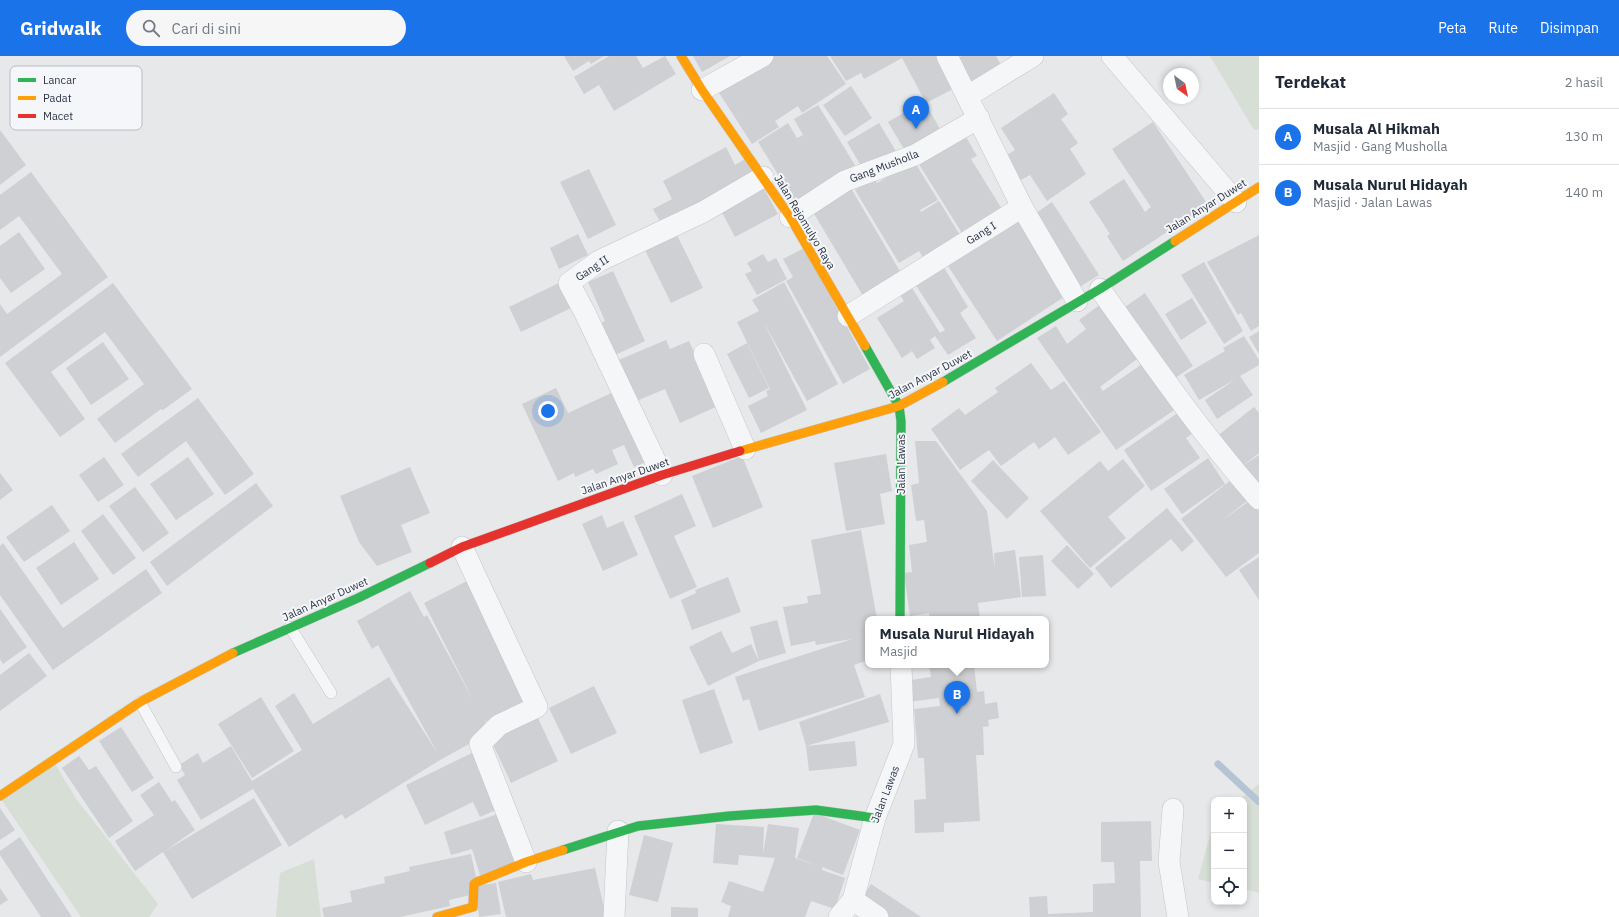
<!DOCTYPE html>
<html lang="id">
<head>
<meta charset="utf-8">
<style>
  body { margin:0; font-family:"IBM Plex Sans",sans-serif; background:#f6f6f7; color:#1f2937 }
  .controls { position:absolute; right:12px; bottom:12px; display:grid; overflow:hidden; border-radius:8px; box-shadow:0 2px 6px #0003 }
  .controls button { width:36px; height:36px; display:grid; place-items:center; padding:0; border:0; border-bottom:1px solid #e0e1e3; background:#fff; color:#1f2937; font:20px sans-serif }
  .compass { position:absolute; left:1163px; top:12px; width:36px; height:36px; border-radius:50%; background:#fff; box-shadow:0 2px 6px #0003; rotate:147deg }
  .you { position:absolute; left:548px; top:355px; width:14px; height:14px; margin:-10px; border:3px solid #fff; border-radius:50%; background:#1a73e8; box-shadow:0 0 0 6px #1a73e833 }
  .badge { display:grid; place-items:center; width:26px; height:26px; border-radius:50%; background:#1a73e8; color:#fff; font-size:13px; font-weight:700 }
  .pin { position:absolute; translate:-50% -33px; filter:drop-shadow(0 1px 2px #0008) }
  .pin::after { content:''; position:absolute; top:21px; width:14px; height:12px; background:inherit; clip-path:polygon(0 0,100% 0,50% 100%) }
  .popup { position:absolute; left:865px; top:560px; width:184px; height:52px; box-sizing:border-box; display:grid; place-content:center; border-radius:8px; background:#fff; filter:drop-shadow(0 1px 3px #0005); font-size:13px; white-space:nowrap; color:#747a83 }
  .popup b { font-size:15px; color:#1f2937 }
  .popup::after { content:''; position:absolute; left:50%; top:100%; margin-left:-8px; border:8px solid transparent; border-top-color:#fff }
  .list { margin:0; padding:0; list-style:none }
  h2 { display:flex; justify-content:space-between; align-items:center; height:52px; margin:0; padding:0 16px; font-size:17px }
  h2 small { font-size:13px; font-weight:400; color:#747a83 }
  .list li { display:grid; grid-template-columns:26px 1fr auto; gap:12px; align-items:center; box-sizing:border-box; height:56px; padding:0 16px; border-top:1px solid #e0e1e3 }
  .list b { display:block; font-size:15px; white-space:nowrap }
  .list p { margin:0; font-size:13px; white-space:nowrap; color:#747a83 }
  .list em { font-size:13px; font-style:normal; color:#747a83 }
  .icon { flex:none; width:22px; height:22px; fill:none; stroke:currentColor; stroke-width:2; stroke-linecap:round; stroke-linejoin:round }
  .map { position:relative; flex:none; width:1259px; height:861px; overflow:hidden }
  header { display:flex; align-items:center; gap:24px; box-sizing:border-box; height:56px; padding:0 20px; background:#1a73e8; color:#fff }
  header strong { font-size:19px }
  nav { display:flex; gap:22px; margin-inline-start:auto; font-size:14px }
  .search { width:280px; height:36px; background:#f6f6f7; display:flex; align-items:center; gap:10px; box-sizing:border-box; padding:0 14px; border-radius:22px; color:#747a83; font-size:15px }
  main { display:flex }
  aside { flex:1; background:#fff }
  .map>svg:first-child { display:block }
</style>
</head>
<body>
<header>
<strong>Gridwalk</strong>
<div class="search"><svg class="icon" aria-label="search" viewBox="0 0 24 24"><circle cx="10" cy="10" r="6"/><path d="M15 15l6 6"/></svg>Cari di sini</div>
<nav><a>Peta</a><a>Rute</a><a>Disimpan</a></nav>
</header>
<main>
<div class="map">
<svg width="1259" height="861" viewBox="0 0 1259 861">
  <rect width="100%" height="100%" fill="#e6e8ea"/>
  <g fill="#d6ded6">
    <polygon points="1210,0 1259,0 1259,73 1254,74"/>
    <polygon points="55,708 77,744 158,848 149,861 81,861 1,743"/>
    <polygon points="1259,728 1259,837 1244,833 1244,744 1239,744"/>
    <polygon points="1214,765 1214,827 1198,823"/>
    <polygon points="314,803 321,861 276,861 280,817"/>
  </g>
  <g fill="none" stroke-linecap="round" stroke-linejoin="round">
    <polyline stroke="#b4c4d5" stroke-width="7" points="1218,708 1259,746"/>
  </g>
  <g fill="#ced0d3">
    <polygon points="564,0 604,0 591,8 589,5 573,15"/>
    <polygon points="609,0 636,0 643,12 665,0 676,18 614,55 599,29 584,38 574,21"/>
    <polygon points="693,0 730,0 702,16"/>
    <polygon points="772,0 827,0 846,28 802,57 798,50 775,65 779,71 752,88 716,32"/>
    <polygon points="830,0 938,0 955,32 926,47 902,2 864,23 861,17 846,25"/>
    <polygon points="962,0 996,0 1003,13 970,31 955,3"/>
    <polygon points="851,30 872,62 845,80 823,49"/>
    <polygon points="1054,37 1068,58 1061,63 1078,87 1070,93 1086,118 1047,145 1030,119 1019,125 1005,100 1015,94 1001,72"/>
    <polygon points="924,45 944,80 908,100 888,66"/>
    <polygon points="818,49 855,109 796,148 758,86 788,67 797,82 803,79 794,63"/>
    <polygon points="1153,66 1208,149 1123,205 1107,180 1110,178 1089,146 1124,123 1145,156 1151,151 1112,93"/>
    <polygon points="879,67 897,97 864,115 847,86"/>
    <polygon points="0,74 26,109 0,129"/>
    <polygon points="963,76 977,100 971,103 1005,158 965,182 917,105"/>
    <polygon points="726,91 735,109 745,103 755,121 663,171 653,153 672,143 663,125"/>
    <polygon points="914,105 938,144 920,154 921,156 939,145 963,184 926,207 919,195 899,207 855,134 874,122 877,127"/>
    <polygon points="589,113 616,169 588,183 560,126"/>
    <polygon points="31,116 108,221 0,301 0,248 7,258 62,218 19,160 0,174 0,139"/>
    <polygon points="762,129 778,158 735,181 719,151"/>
    <polygon points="849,129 904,222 866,245 810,151"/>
    <polygon points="1052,146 1099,219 1076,233 1030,161"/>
    <polygon points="1016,161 1067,239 997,285 946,207"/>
    <polygon points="674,173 703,232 671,247 642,188"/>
    <polygon points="19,176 45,213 11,237 0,222 0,190"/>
    <polygon points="578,178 588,199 559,213 550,192"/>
    <polygon points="1259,179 1259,270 1251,275 1241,257 1238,259 1207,206"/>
    <polygon points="804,192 870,313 843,328 786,225 793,221 783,203"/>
    <polygon points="763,198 768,206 776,202 787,223 757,239 745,218 752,215 747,207"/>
    <polygon points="1204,206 1243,275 1224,288 1181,219"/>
    <polygon points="943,210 968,251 960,257 976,282 948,299 935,280 930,284 935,292 917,303 912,295 902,302 877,262 904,245 900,239 912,232 940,277 945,274 915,228"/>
    <polygon points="613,215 645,285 611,301 597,269 605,265 588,226"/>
    <polygon points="784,226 838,328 807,345 763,265 807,354 761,377 748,350 768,340 766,335 770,333 737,266 759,255 752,244"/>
    <polygon points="113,227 192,333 163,354 161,353 115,387 97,363 144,328 105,276 51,316 85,363 60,381 5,307"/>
    <polygon points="559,227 571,252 521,276 509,251"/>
    <polygon points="1145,237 1193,310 1169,326 1122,253"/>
    <polygon points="1192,242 1207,267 1181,284 1165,258"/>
    <polygon points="1101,248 1141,300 1100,331 1103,335 1145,306 1177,352 1116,394 1037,282 1056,270 1067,288 1086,273 1079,264"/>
    <polygon points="1259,275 1259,298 1249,281"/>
    <polygon points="1244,280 1259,304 1259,309 1240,320 1253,339 1217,363 1205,344 1236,323 1199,344 1184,319 1225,295 1223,292"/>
    <polygon points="666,284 670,293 689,285 718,350 680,367 665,333 634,346 616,305"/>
    <polygon points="103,286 129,323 91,349 66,312"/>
    <polygon points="747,287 769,332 749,342 727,298"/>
    <polygon points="1031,307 1051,334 1064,325 1101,376 1068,399 1055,381 1039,393 1034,386 1001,410 989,394 960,414 931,373 959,352 965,359 998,336 995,332"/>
    <polygon points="556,332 568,357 618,334 650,404 634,411 624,389 612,394 618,408 596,418 593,413 575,421 574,417 558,425 522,348"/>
    <polygon points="198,342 254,418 225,439 186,385 138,421 121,398"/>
    <polygon points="1254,351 1259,357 1259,397 1242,410 1259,399 1259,433 1216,381"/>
    <polygon points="1179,356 1193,377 1186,382 1200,402 1151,435 1124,394"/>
    <polygon points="915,385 936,385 987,455 995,514 994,497 1015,494 1021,541 978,547 980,563 930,563 929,557 910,560 904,517 912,516 909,489 927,486 924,464 916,465 911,429 919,427"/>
    <polygon points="886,398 892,435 880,438 885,468 846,475 834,407"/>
    <polygon points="742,400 763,451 713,472 692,420"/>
    <polygon points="104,401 124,429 98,446 79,419"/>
    <polygon points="188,401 214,438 176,464 150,428"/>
    <polygon points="1208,402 1225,428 1182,458 1164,433"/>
    <polygon points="1123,403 1145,430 1108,461 1126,482 1090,512 1040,455 1100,405 1108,415"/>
    <polygon points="993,404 1029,442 1007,463 971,425"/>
    <polygon points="410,411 430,457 401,469 412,496 377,510 359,486 340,440"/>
    <polygon points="0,417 13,434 0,444"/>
    <polygon points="1231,424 1247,445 1221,465 1252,443 1259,453 1259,497 1226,521 1181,463"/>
    <polygon points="256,427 273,450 167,530 150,506"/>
    <polygon points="135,431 169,477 143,496 109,450"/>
    <polygon points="682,438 696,470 674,480 697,531 670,543 634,460"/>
    <polygon points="52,449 70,475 24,506 6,481"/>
    <polygon points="1167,452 1194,485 1182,496 1171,483 1111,532 1095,512"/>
    <polygon points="103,458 136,502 113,519 81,475"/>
    <polygon points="602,459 607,472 623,465 638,499 603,515 582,468"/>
    <polygon points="861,474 877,563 868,563 868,604 854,609 865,641 759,675 749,643 743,645 735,621 852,583 816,589 815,585 791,590 783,551 808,547 807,540 821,538 811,484"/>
    <polygon points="74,486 99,523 61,549 36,512"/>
    <polygon points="3,487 63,572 146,513 162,537 53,614 0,539 0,490"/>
    <polygon points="1067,489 1094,518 1078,533 1051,505"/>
    <polygon points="1043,499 1046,540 1022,541 1019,501"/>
    <polygon points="1259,501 1259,544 1239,514"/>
    <polygon points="728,521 741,556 692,574 681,544 696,537 695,534"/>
    <polygon points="473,522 531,642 485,666 491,676 440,704 345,763 342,758 289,791 253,733 201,764 177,724 185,719 179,709 198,697 203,707 231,690 252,725 302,694 275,650 294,637 313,668 389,621 438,698 378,589 372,593 357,565 410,535 424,561 427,559 474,646 424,547"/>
    <polygon points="0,553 27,591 3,608 0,603"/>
    <polygon points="777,564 786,597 759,605 708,630 689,591 721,575 732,597 751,588 759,605 750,571"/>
    <polygon points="29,597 47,620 0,655 0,619"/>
    <polygon points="929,609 974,609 977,636 984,635 985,648 997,646 999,662 988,664 989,670 983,671 984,699 976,699 980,765 944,767 944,776 915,777 914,744 926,743 924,702 918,702 914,653 940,650 939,642 908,646 905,625 931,621"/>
    <polygon points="594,630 617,677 571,698 549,652"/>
    <polygon points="714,633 733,687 700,698 682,644"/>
    <polygon points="880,638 889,666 806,690 855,685 857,710 809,715 806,690 799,666"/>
    <polygon points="261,641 294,695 252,722 218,668"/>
    <polygon points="536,658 558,705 511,727 489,680"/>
    <polygon points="121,671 154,722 132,736 99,685"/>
    <polygon points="474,696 496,754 480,761 473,746 425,769 406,729"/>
    <polygon points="79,700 89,714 96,710 133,765 109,782 62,712"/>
    <polygon points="159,726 172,746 175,744 195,774 165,795 254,742 282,789 192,843 163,796 135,815 115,785 154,759 140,739"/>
    <polygon points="0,752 15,774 0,784"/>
    <polygon points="501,757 517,807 480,819 472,793 451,799 444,776"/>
    <polygon points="814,757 860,774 843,819 822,811 822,814 845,822 835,853 811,845 805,861 728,861 731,850 721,846 729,825 763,836 775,802 739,799 738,809 713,807 716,768 764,771 763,798 768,768 799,772 795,802 821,811 797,802"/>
    <polygon points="1151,765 1152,805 1140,805 1141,861 1030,861 1029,841 1047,840 1048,858 1093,856 1093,828 1115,827 1114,806 1101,806 1101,766"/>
    <polygon points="644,779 673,787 658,846 629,839"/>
    <polygon points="20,781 47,823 72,861 41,861 0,799 0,795"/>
    <polygon points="471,798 476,821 470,839 449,844 450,850 400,861 324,861 322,852 352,846 350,835 385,827 384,821 410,815 409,811"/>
    <polygon points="595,812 606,861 506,861 498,826 531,818 533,824"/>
    <polygon points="496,827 501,858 479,861 475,830"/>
    <polygon points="871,828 891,841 921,861 885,861 860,845"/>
    <polygon points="0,832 8,844 0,849"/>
    <polygon points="671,851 698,852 698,861 671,861"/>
  </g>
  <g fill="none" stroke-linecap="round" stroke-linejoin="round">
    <defs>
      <g id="lane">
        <polyline points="290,571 331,637"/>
        <polyline points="140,646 176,711"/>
      </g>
      <g id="street">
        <polyline points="947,0 1022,151"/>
        <polyline points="1112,0 1236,146"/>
        <polyline points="702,34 763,0"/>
        <polyline points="968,40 1033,0"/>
        <polyline points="790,161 845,125 915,99 979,62"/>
        <path d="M1100 233C1151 305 1201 377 1259 443"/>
        <polyline points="848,260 1022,151 1077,245"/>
        <polyline points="704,298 745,393"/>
        <polyline points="662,419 585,257 569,227 599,205 703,156 763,121"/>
        <polyline points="462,491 537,651 499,669 480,688 526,806"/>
        <polyline points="1173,753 1169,806 1178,861"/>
        <polyline points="853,844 878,861"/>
        <polyline points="614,861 618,775"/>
        <polyline points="839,861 853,844 875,762 904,688 901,609"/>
      </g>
      <g id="fast">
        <polyline points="865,290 899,350 901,365 900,563"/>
        <polyline points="943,326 1100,233 1175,185"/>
        <polyline points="233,597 358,542 430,507"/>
        <polyline points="563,794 638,770 729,760 816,754 875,762"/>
      </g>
      <g id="slow">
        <polyline points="681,0 702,34 790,161 865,290"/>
        <polyline points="1175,185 1259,131"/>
        <polyline points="740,395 899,350 943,326"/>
        <polyline points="0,740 140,646 233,597"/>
        <polyline points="437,861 473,851 474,828 477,826 526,806 563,794"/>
      </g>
      <polyline id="jam" points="430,507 462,491 662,419 740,395"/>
    </defs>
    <use href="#lane" stroke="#c4c6c8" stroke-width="12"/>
    <use href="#street" stroke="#c4c6c8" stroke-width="22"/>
    <use href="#fast" stroke="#c4c6c8" stroke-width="10"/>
    <use href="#slow" stroke="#c4c6c8" stroke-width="10"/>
    <use href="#jam" stroke="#c4c6c8" stroke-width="10"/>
    <use href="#lane" stroke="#f5f6f7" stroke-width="11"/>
    <use href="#street" stroke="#f5f6f7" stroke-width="21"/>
    <use href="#fast" stroke="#30b455" stroke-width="9"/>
    <use href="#slow" stroke="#ff9f0a" stroke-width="9"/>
    <use href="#jam" stroke="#e5322d" stroke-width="9"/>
  </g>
  <g text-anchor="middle" stroke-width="4" stroke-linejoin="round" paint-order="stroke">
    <g font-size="11" fill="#2b3445" stroke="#f4f6f9">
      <text transform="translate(884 110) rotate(-21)" y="4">Gang Musholla</text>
      <text transform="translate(1206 150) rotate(-32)" y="4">Jalan Anyar Duwet</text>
      <text transform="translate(805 166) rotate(59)" y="4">Jalan Rejomulyo Raya</text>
      <text transform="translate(981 177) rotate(-32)" y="4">Gang I</text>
      <text transform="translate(592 212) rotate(-33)" y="4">Gang II</text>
      <text transform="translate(930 318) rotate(-28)" y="4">Jalan Anyar Duwet</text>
      <text transform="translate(901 408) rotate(-90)" y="4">Jalan Lawas</text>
      <text transform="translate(625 420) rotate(-19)" y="4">Jalan Anyar Duwet</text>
      <text transform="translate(325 543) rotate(-24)" y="4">Jalan Anyar Duwet</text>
      <text transform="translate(885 738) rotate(-69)" y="4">Jalan Lawas</text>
    </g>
  </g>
  <rect x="10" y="10" width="132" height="64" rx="6" fill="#f4f6f9" stroke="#b8bcc3" stroke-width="1"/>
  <rect x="18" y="22" width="18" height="4" fill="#30b455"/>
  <rect x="18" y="40" width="18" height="4" fill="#ff9f0a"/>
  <rect x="18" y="58" width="18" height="4" fill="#e5322d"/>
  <g font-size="11" fill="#2b3445">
    <text x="43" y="28">Lancar</text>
    <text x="43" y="46">Padat</text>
    <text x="43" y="64">Macet</text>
  </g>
</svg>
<div class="controls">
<button>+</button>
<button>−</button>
<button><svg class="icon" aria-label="locate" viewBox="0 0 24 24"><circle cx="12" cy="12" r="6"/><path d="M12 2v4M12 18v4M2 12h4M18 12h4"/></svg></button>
</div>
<svg class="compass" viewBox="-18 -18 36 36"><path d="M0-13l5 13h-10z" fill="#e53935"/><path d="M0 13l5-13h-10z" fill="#747a83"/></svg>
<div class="you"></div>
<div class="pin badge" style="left:916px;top:73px">A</div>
<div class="pin badge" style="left:957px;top:658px">B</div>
<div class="popup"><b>Musala Nurul Hidayah</b>Masjid</div>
</div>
<aside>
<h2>Terdekat<small>2 hasil</small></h2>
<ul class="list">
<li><span class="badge">A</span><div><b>Musala Al Hikmah</b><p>Masjid · Gang Musholla</p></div><em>130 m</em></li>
<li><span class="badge">B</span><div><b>Musala Nurul Hidayah</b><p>Masjid · Jalan Lawas</p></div><em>140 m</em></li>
</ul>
</aside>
</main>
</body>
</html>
